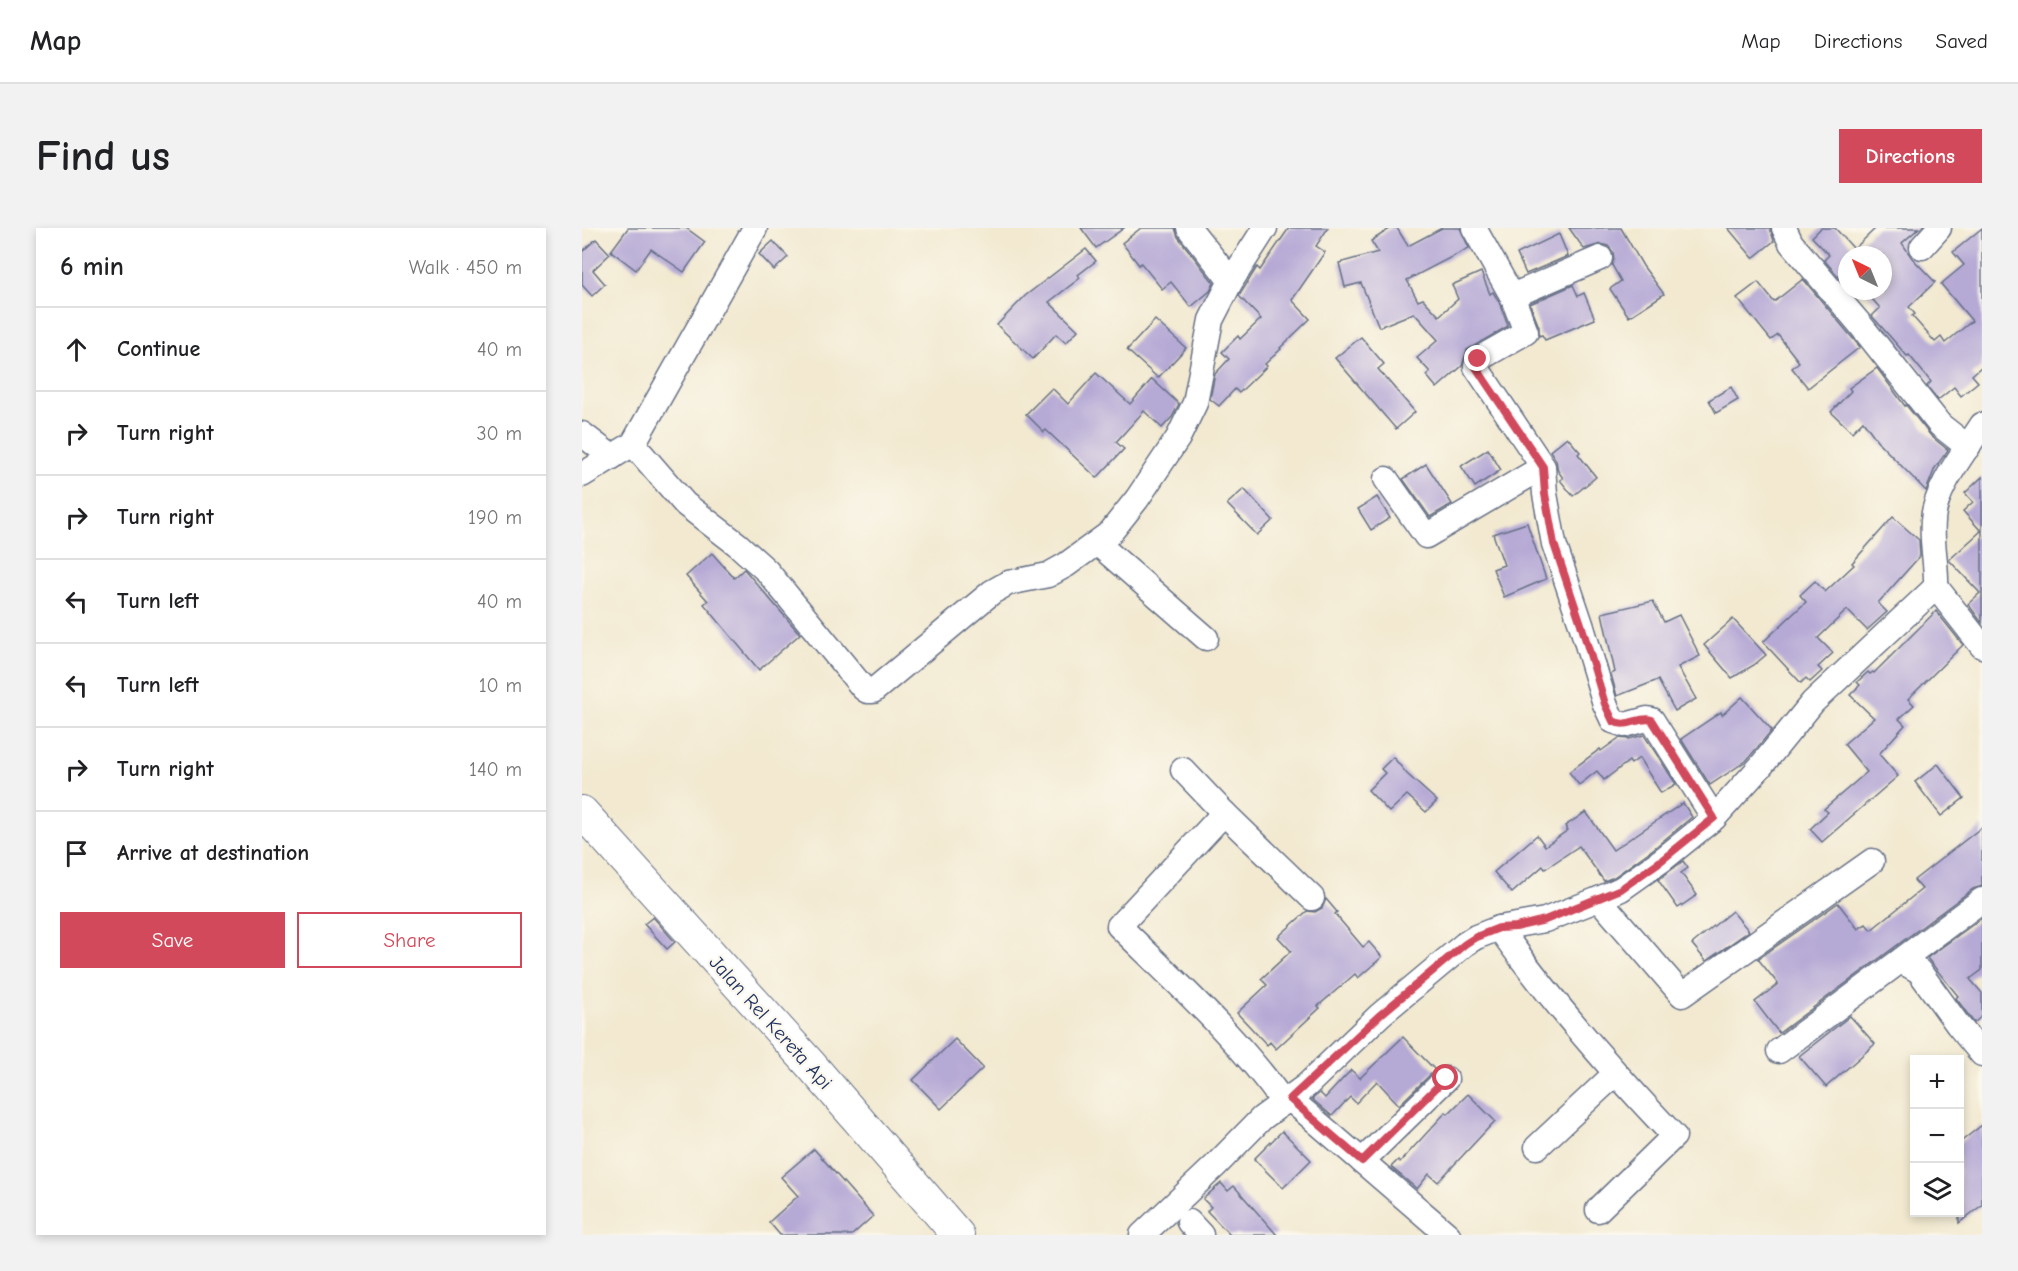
<!DOCTYPE html>
<html lang="en">
<head>
<meta charset="utf-8">
<style>
  body { margin:0; font-family:"Comic Neue",sans-serif; background:#f2f2f2; color:#202124 }
  .controls { position:absolute; right:18px; bottom:18px; display:grid; overflow:hidden; border-radius:0px; box-shadow:0 3px 9px #0003 }
  .controls button { width:54px; height:54px; display:grid; place-items:center; padding:0; border:0; border-bottom:2px solid #e0e0e0; background:#fff; color:#202124; font:30px sans-serif }
  .compass { position:absolute; left:1256px; top:18px; width:54px; height:54px; border-radius:50%; background:#fff; box-shadow:0 3px 9px #0003; rotate:317deg }
  .stop { position:absolute; width:18px; height:18px; margin:-14px; border:4px solid #d1495b; border-radius:50%; background:#fff }
  .stop.end { background:#d1495b; border-color:#fff; box-shadow:0 2px 6px #0008 }
  .list { margin:0; padding:0; list-style:none }
  h2 { display:flex; justify-content:space-between; align-items:center; height:78px; margin:0; padding:0 24px; font-size:26px }
  h2 small { font-size:20px; font-weight:400; color:#757577 }
  .list li { display:grid; grid-template-columns:39px 1fr auto; gap:18px; align-items:center; box-sizing:border-box; height:84px; padding:0 24px; border-top:2px solid #e0e0e0 }
  .list b { display:block; font-size:22px; white-space:nowrap }
  .list em { font-size:20px; font-style:normal; color:#757577 }
  .actions { display:flex; gap:12px; padding:18px 24px }
  .actions a { flex:1; padding:14px 0; border:2px solid #d1495b; border-radius:0px; text-align:center; font-size:21px; color:#d1495b }
  .actions .main { background:#d1495b; color:#fff }
  .icon { flex:none; width:33px; height:33px; fill:none; stroke:currentColor; stroke-width:2; stroke-linecap:round; stroke-linejoin:round }
  .map { position:relative; flex:none; width:1400px; height:1007px; overflow:hidden; border-radius:0px }
  header { display:flex; align-items:center; gap:36px; box-sizing:border-box; height:84px; padding:0 30px; background:#fff; border-bottom:2px solid #e0e0e0 }
  header strong { font-size:28px }
  nav { display:flex; gap:33px; margin-inline-start:auto; font-size:21px }
  .intro { display:flex; align-items:center; justify-content:space-between; box-sizing:border-box; height:144px; padding:0 36px }
  h1 { margin:0; font-size:42px }
  .button { padding:15px 27px; border-radius:0px; background:#d1495b; color:#fff; font-size:21px; font-weight:700 }
  main { display:flex; gap:36px; padding:0 36px }
  aside { flex:1; background:#fff; border-radius:0px; box-shadow:0 3px 9px #0003 }
  .map>svg:first-child { display:block }
</style>
</head>
<body>
<header>
<strong>Map</strong>
<nav><a>Map</a><a>Directions</a><a>Saved</a></nav>
</header>
<div class="intro"><h1>Find us</h1><a class="button">Directions</a></div>
<main>
<aside>
<h2>6 min<small>Walk · 450 m</small></h2>
<ul class="list">
<li><svg class="icon" aria-label="ahead" viewBox="0 0 24 24"><path d="M12 20V5M6 11l6-6 6 6"/></svg><div><b>Continue</b></div><em>40 m</em></li>
<li><svg class="icon" aria-label="right" viewBox="0 0 24 24"><path d="M7 20v-9h11M14 6l5 5-5 5"/></svg><div><b>Turn right</b></div><em>30 m</em></li>
<li><svg class="icon" aria-label="right" viewBox="0 0 24 24"><path d="M7 20v-9h11M14 6l5 5-5 5"/></svg><div><b>Turn right</b></div><em>190 m</em></li>
<li><svg class="icon" aria-label="left" viewBox="0 0 24 24"><path d="M17 20v-9H6M10 6l-5 5 5 5"/></svg><div><b>Turn left</b></div><em>40 m</em></li>
<li><svg class="icon" aria-label="left" viewBox="0 0 24 24"><path d="M17 20v-9H6M10 6l-5 5 5 5"/></svg><div><b>Turn left</b></div><em>10 m</em></li>
<li><svg class="icon" aria-label="right" viewBox="0 0 24 24"><path d="M7 20v-9h11M14 6l5 5-5 5"/></svg><div><b>Turn right</b></div><em>140 m</em></li>
<li><svg class="icon" aria-label="arrive" viewBox="0 0 24 24"><path d="M6 21V4h12l-3 4 3 4H6"/></svg><div><b>Arrive at destination</b></div></li>
</ul>
<div class="actions"><a class="main">Save</a><a>Share</a></div>
</aside>
<div class="map">
<svg width="1400" height="1007" viewBox="0 0 1400 1007">
  <rect width="100%" height="100%" fill="#fbf7ec"/>
  <filter id="ink" filterUnits="userSpaceOnUse"><feTurbulence type="fractalNoise" baseFrequency=".0167" numOctaves="2"/><feDisplacementMap in="SourceGraphic" scale="12" xChannelSelector="R" yChannelSelector="G"/><feConvolveMatrix kernelMatrix="1 2 1 2 8 2 1 2 1" color-interpolation-filters="sRGB"/></filter>
  <filter id="wash" filterUnits="userSpaceOnUse"><feTurbulence type="fractalNoise" baseFrequency=".008" numOctaves="4" result="noise"/><feDisplacementMap in="SourceGraphic" scale="24" xChannelSelector="R" yChannelSelector="G"/><feGaussianBlur stdDeviation="1.35" result="paint"/><feColorMatrix in="noise" values="0 0 0 0 0 0 0 0 0 0 0 0 0 0 0 0 0 1.4 0 .05"/><feComposite in="paint" operator="in"/></filter>
  <g filter="url(#wash)">
    <rect width="100%" height="100%" fill="#f2e9d0"/>
    <g id="blocks">
      <g fill="#b5a9d5">
        <polygon points="46,0 104,0 123,14 102,44 69,21 54,42 29,23"/>
        <polygon points="499,0 542,0 514,20"/>
        <polygon points="559,0 593,0 596,9 632,55 628,63 609,79 589,54 580,61 559,35 557,37 540,15"/>
        <polygon points="707,0 746,0 734,18 743,24 710,72 728,91 698,120 699,121 683,136 685,138 657,165 653,161 637,178 628,171 633,146 647,131 640,124 656,108 658,111 679,91 657,68 675,39 678,42"/>
        <polygon points="809,0 815,0 826,18 860,0 878,0 887,20 825,52 836,73 841,71 857,88 876,71 870,57 899,44 908,66 911,64 917,74 926,98 885,122 880,138 855,160 844,147 848,144 835,130 856,112 832,85 797,99 779,55 763,59 757,35 796,24 789,13"/>
        <polygon points="987,0 1039,0 1061,38 1082,66 1047,89 1028,61 1039,53 1030,37 1032,31 1031,24 1026,18 1019,16 1002,21"/>
        <polygon points="1146,0 1188,0 1192,13 1171,30"/>
        <polygon points="1239,0 1253,0 1272,21 1294,0 1337,0 1320,15 1330,30 1353,54 1327,79 1333,86 1330,88 1353,114 1359,109 1363,115 1390,93 1359,56 1382,37 1371,24 1400,0 1400,138 1390,147 1396,154 1379,168 1372,159 1356,172 1345,158 1349,154 1327,127 1325,128 1290,88 1298,80 1283,63 1301,63 1301,27 1265,27 1264,57 1242,32 1247,27 1230,9"/>
        <polygon points="977,6 986,28 944,46 935,26"/>
        <polygon points="14,11 28,26 11,42 23,56 10,68 0,57 0,24"/>
        <polygon points="191,13 206,29 192,42 177,26"/>
        <polygon points="504,21 514,33 496,47 498,50 467,74 496,102 484,115 474,106 451,131 415,97 443,68"/>
        <polygon points="1221,51 1278,119 1226,160 1210,140 1217,134 1196,107 1189,112 1155,70 1176,54 1192,74"/>
        <polygon points="991,57 996,68 1002,65 1013,91 963,112 960,107 957,108 957,99 948,76"/>
        <polygon points="573,92 604,120 576,150 545,122"/>
        <polygon points="779,109 802,136 796,141 833,184 814,201 753,130"/>
        <polygon points="1295,140 1323,178 1324,177 1349,208 1366,222 1353,240 1344,263 1297,215 1281,193 1270,204 1249,184 1269,163 1267,160"/>
        <polygon points="514,145 548,176 570,151 597,176 590,189 580,200 562,183 534,214 542,221 515,250 464,202 462,204 444,186 470,160 486,176"/>
        <polygon points="1149,159 1156,172 1134,185 1127,172"/>
        <polygon points="985,209 998,224 996,226 1014,249 991,268 978,252 981,250 976,243 974,232 968,223"/>
        <polygon points="906,221 919,242 893,259 879,238"/>
        <polygon points="844,236 870,276 848,289 821,251"/>
        <polygon points="1400,249 1400,395 1386,376 1398,365 1367,332 1399,303 1381,283 1391,274 1383,265"/>
        <polygon points="662,261 691,292 675,307 645,276"/>
        <polygon points="795,269 808,290 789,302 776,281"/>
        <polygon points="1311,289 1337,312 1338,328 1296,375 1305,384 1285,402 1265,382 1236,410 1251,425 1236,439 1240,443 1228,454 1224,450 1219,455 1181,414 1224,374 1218,367 1233,353 1243,364 1272,337 1270,335"/>
        <polygon points="945,295 964,351 922,369 911,341 922,337 911,306"/>
        <polygon points="130,325 152,350 162,341 218,406 177,442 122,376 126,373 104,348"/>
        <polygon points="1071,373 1082,394 1097,387 1118,428 1096,439 1114,471 1093,483 1076,452 1035,468 1029,446 1033,444 1020,385"/>
        <polygon points="1354,383 1381,417 1326,471 1332,477 1317,491 1323,497 1297,526 1316,548 1240,614 1228,601 1246,584 1242,581 1285,544 1262,516 1292,490 1268,467 1278,457 1275,454 1286,444 1288,446 1291,444 1292,445"/>
        <polygon points="1151,391 1184,427 1172,437 1150,450 1122,417"/>
        <polygon points="1160,469 1190,502 1164,533 1128,557 1099,511 1139,484 1140,487"/>
        <polygon points="1062,507 1094,556 1079,565 1057,530 1049,536 1047,533 1022,552 1015,543 997,557 987,544 1018,521 1019,523 1037,510 1047,511"/>
        <polygon points="811,529 825,546 855,573 844,584 825,567 807,584 786,562 803,545 799,541"/>
        <polygon points="1356,536 1382,570 1359,588 1333,554"/>
        <polygon points="1101,575 1110,589 1071,621 1032,649 1022,653 997,618 963,641 961,638 930,665 912,644 955,607 963,618 986,602 983,598 1004,584 1031,622"/>
        <polygon points="1400,599 1400,658 1391,661 1197,805 1173,774 1196,756 1176,731 1256,675 1276,701 1284,696 1289,702 1340,661 1332,652"/>
        <polygon points="1101,633 1106,640 1099,645 1115,667 1096,680 1076,652"/>
        <polygon points="744,671 755,684 753,686 781,719 787,714 800,729 776,750 773,746 736,778 738,780 694,821 688,814 685,817 655,785 685,757 679,751 709,723 696,709 725,683 733,684 740,680"/>
        <polygon points="1150,683 1167,703 1124,733 1110,716"/>
        <polygon points="71,689 93,714 85,721 62,696"/>
        <polygon points="1400,690 1400,742 1388,751 1400,765 1400,788 1392,795 1374,770 1376,768 1345,730"/>
        <polygon points="1268,788 1293,816 1244,859 1217,828"/>
        <polygon points="821,809 853,842 817,877 795,853 774,875 768,869 750,888 730,871 738,865 743,870 769,842 778,850"/>
        <polygon points="373,811 401,840 359,881 331,852"/>
        <polygon points="886,866 913,893 856,954 847,946 835,961 809,939 816,932 818,934 864,884 866,886"/>
        <polygon points="1400,897 1400,977 1377,995 1377,915"/>
        <polygon points="700,903 729,932 701,960 672,931"/>
        <polygon points="232,921 291,988 270,1007 198,1007 187,994 216,968 199,949"/>
        <polygon points="639,955 646,963 652,958 695,1007 648,1007 625,983 629,979 621,971"/>
      </g>
    </g>
  </g>
  <g filter="url(#ink)">
    <use href="#blocks" fill-opacity="0" stroke="#667086" stroke-width="1.5"/>
    <g fill="none" stroke-linecap="round" stroke-linejoin="round">
      <defs>
        <g id="minor">
          <polyline points="607,0 649,53"/>
          <polyline points="892,0 930,68 944,104 900,129 896,131 894,139 961,239 963,266 972,316 999,396 1023,476 1031,493 1043,497 1065,491 1070,492 1132,590"/>
          <polyline points="1202,0 1209,15 1277,95 1358,197 1386,219"/>
          <polyline points="1340,19 1357,0"/>
          <polyline points="930,68 1018,30"/>
          <polyline points="0,206 30,229"/>
          <polyline points="51,216 103,276 155,316 185,343 281,460 285,463 291,463 410,364 426,355 466,347 484,337 528,305 555,271 596,210 613,175 629,92 649,53 683,0"/>
          <polyline points="0,247 51,216 173,0"/>
          <polyline points="804,251 844,308 961,239"/>
          <polyline points="515,315 624,410"/>
          <polyline points="1354,359 1400,418"/>
          <polyline points="601,542 642,585"/>
          <polyline points="1017,671 1100,767 1290,633"/>
          <path d="M917 700C970 774 1029 842 1092 908L1016 982"/>
          <polyline points="1319,733 1337,743 1376,797 1400,826"/>
          <polyline points="1197,823 1400,672"/>
          <polyline points="708,871 866,1007"/>
          <path d="M702 875C655 809 594 754 537 698L642 585 730 670"/>
          <polyline points="955,919 1033,846"/>
          <polyline points="780,933 864,851"/>
          <polyline points="607,994 619,1007"/>
          <path d="M560 1007 633 938 680 890 724 858 798 787 883 716 894 709 917 700 963 692 1017 671 1039 661 1080 632 1132 590 1179 538 1231 474 1354 359C1355 337 1349 315 1351 293 1352 261 1383 224 1400 197"/>
        </g>
        <polyline id="major" points="0,584 228,836 376,1007"/>
      </defs>
      <use href="#minor" stroke="#667086" stroke-width="27"/>
      <use href="#major" stroke="#667086" stroke-width="34"/>
      <use href="#minor" stroke="#fff" stroke-width="24"/>
      <use href="#major" stroke="#fff" stroke-width="32"/>
    </g>
  </g>
  <g fill="none" stroke-linecap="round" stroke-linejoin="round" filter="url(#ink)">
    <path stroke="#d1495b" stroke-width="8" d="M864 850 780 933 708 871 798 787 883 716 894 709 917 700 934 699 963 692 1039 661 1080 632 1132 590 1070 492C1057 488 1045 501 1031 493L1023 476 999 396 972 316 963 266 961 239 903 153 894 139 896 131"/>
  </g>
  <g text-anchor="middle" stroke-width="4.5" stroke-linejoin="round" paint-order="stroke">
    <g font-size="20" fill="#1b2f5e" stroke="#fbf7ec">
      <text transform="translate(189 794) rotate(48)" y="7">Jalan Rel Kereta Api</text>
    </g>
  </g>
</svg>
<div class="controls">
<button>+</button>
<button>−</button>
<button><svg class="icon" aria-label="layers" viewBox="0 0 24 24"><path d="M12 4l9 5-9 5-9-5zM3 14l9 5 9-5"/></svg></button>
</div>
<svg class="compass" viewBox="-18 -18 36 36"><path d="M0-13l5 13h-10z" fill="#e53935"/><path d="M0 13l5-13h-10z" fill="#757577"/></svg>
<div class="stop" style="left:864px;top:850px"></div>
<div class="stop end" style="left:896px;top:131px"></div>
</div>
</main>
</body>
</html>
